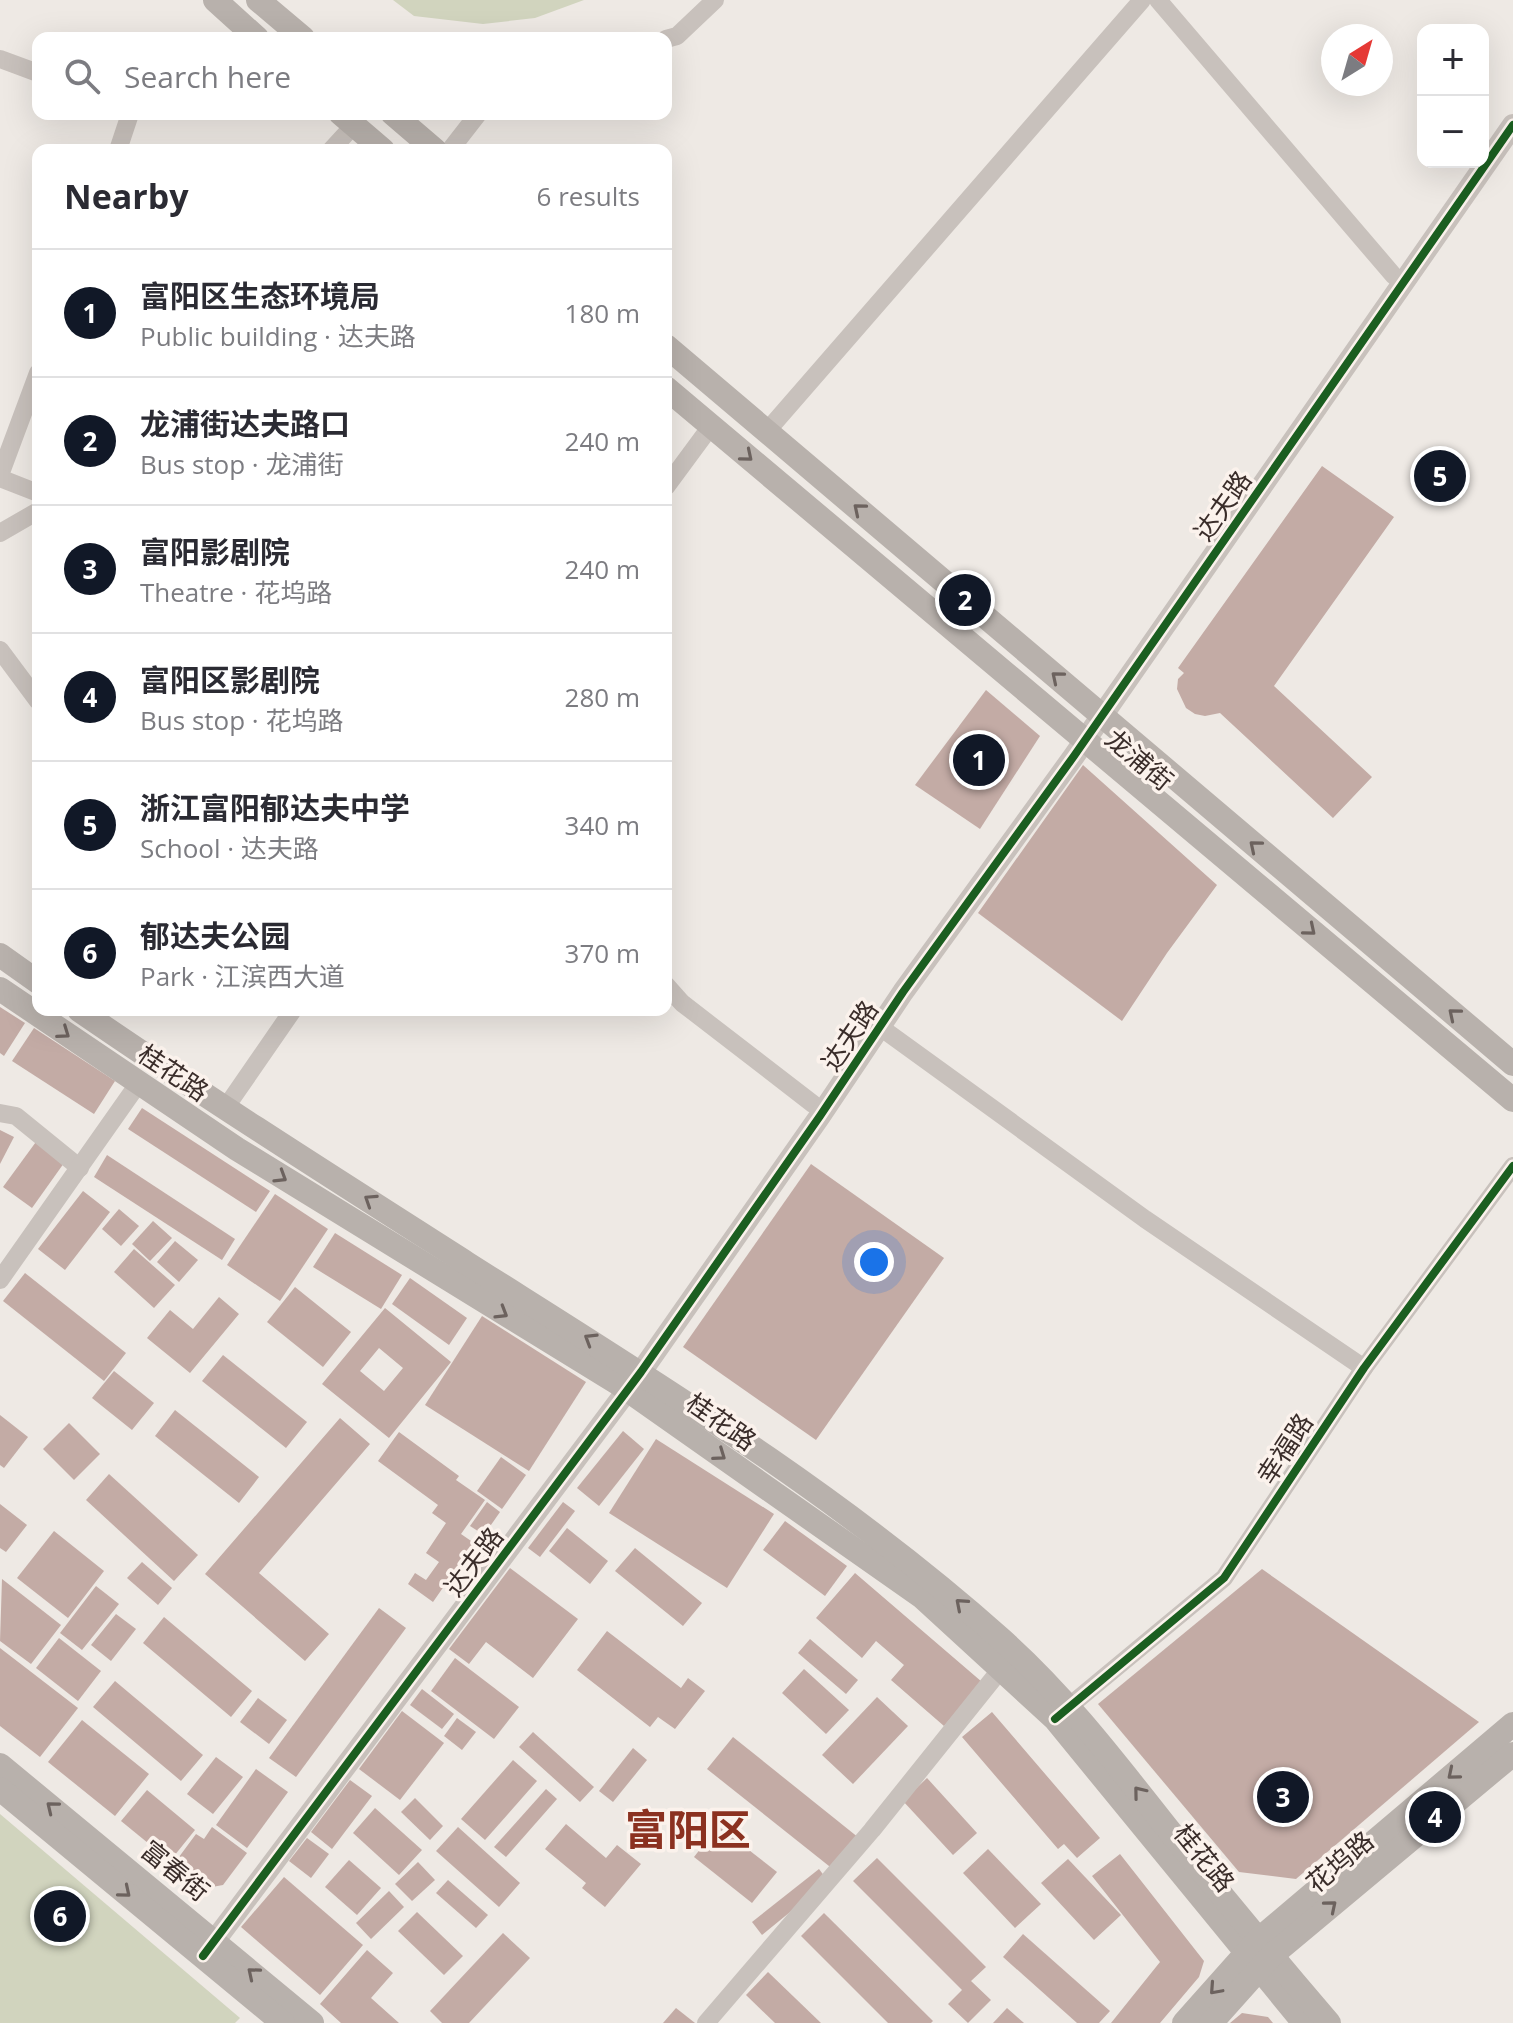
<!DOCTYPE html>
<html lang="en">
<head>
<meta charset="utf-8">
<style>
  body { margin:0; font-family:"Open Sans","Noto Sans SC",sans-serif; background:#f2f2f3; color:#2b2b33 }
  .controls { position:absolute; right:24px; top:24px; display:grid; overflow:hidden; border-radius:16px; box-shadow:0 8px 32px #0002 }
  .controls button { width:72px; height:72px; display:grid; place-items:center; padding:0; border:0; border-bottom:2px solid #e1e1e2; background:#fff; color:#2b2b33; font:40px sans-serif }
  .compass { position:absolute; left:1321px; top:24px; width:72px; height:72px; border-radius:50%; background:#fff; box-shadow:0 8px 32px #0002; rotate:37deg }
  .you { position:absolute; left:874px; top:1262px; width:28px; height:28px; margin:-20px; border:6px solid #fff; border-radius:50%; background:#1a73e8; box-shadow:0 0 0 12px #1a73e833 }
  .badge { display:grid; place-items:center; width:52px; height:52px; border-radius:50%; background:#111827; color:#fff; font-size:26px; font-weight:700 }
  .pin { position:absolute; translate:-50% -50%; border:4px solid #fff; box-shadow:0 2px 8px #0006 }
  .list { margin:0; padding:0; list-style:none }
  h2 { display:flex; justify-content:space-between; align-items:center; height:104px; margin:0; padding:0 32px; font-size:34px }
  h2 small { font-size:26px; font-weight:400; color:#7c7c81 }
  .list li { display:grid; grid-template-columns:52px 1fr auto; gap:24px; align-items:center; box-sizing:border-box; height:128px; padding:0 32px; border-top:2px solid #e1e1e2 }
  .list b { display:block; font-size:30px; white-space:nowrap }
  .list p { margin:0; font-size:26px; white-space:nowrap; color:#7c7c81 }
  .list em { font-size:26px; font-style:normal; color:#7c7c81 }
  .icon { flex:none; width:44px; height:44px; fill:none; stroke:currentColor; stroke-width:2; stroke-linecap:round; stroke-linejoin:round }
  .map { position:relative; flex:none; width:1513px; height:2023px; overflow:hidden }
  .search { position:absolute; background:#fff; box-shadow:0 8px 32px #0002; left:32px; top:32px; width:640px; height:88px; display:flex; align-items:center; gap:20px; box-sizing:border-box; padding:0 28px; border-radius:16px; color:#7c7c81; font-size:30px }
  .panel { position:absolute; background:#fff; box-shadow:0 8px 32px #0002; left:32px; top:144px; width:640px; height:872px; border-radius:16px }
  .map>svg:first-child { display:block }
</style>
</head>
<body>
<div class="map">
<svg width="1513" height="2023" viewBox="0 0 1513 2023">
  <rect width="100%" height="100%" fill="#eee9e4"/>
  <g fill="#d1d4be">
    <polygon points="393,0 584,0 535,18 483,24 414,16"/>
    <polygon points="0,1814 240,2018 235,2023 0,2023"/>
  </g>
  <g fill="#c3aba5" fill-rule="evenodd">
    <polygon points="1322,466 1394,517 1274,686 1372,777 1333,818 1220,713 1205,716 1195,714 1186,708 1177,689 1178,679 1184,673 1178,668"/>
    <polygon points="986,690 1040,736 980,829 915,785"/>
    <polygon points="1083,765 1217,885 1167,953 1122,1021 978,913"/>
    <polygon points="0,1007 25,1023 4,1056 0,1053"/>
    <polygon points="34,1028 115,1081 94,1114 12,1061"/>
    <polygon points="142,1108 270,1191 256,1212 128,1129"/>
    <polygon points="0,1130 14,1137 0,1164"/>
    <polygon points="41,1135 69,1156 32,1208 3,1187"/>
    <polygon points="107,1155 235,1239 222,1260 94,1177"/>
    <polygon points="811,1164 944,1258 816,1440 683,1347"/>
    <polygon points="83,1191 110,1212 65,1270 38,1249"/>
    <polygon points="275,1194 328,1229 280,1301 227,1265"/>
    <polygon points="119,1209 139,1226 121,1246 102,1229"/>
    <polygon points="153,1221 172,1238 150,1261 132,1244"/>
    <polygon points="335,1233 402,1275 381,1309 313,1267"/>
    <polygon points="175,1241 198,1260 179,1282 157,1262"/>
    <polygon points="134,1249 175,1285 154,1308 114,1272"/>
    <polygon points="25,1273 126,1353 104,1381 3,1301"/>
    <polygon points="410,1278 467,1318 449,1345 392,1304"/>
    <polygon points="295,1287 351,1332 323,1367 267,1322"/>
    <polygon points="219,1297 239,1314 190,1373 147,1338 170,1310 193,1329"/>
    <path d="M385 1308 451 1362 389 1438 322 1384ZM379 1348 403 1368 384 1391 360 1371Z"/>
    <polygon points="482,1316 586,1382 529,1471 425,1405"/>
    <polygon points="223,1355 307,1422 286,1448 202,1381"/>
    <polygon points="114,1371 154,1403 132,1430 92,1398"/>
    <polygon points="175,1410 259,1477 239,1503 155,1436"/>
    <polygon points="0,1415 28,1437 4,1468 0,1465"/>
    <polygon points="340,1418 370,1444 259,1573 329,1634 305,1661 205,1574"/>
    <polygon points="69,1423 100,1454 74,1480 43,1449"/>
    <polygon points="623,1431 644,1449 599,1506 577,1488"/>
    <polygon points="399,1432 459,1476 456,1480 485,1500 461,1534 474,1543 433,1602 408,1584 415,1573 426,1580 439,1562 426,1553 446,1523 432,1513 438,1505 378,1461"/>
    <polygon points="656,1439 774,1514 727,1588 609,1513"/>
    <polygon points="501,1457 526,1475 502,1509 477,1491"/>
    <polygon points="109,1474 198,1555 174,1581 86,1500"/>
    <polygon points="487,1502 500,1512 484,1535 470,1526"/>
    <polygon points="563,1502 575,1511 540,1557 528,1548"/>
    <polygon points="0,1504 27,1525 6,1552 0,1548"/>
    <polygon points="785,1521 847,1566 825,1596 763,1550"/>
    <polygon points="567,1528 608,1561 590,1584 549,1551"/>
    <polygon points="54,1531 104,1571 68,1618 17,1578"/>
    <polygon points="635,1548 702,1603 683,1626 615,1571"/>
    <polygon points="142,1562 172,1588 158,1605 127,1578"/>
    <polygon points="510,1568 578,1619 533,1678 486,1642 469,1664 449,1649"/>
    <polygon points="1262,1569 1479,1722 1296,1879 1239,1872 1098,1704"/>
    <polygon points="855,1573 982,1682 944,1726 891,1680 904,1665 876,1641 862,1658 816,1618"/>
    <polygon points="2,1579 61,1625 31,1664 0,1641"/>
    <polygon points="96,1586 119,1604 82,1650 60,1633"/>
    <polygon points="379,1608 406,1628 296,1777 269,1758"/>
    <polygon points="116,1614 136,1629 111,1661 91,1645"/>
    <polygon points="164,1617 252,1691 231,1717 143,1643"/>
    <polygon points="607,1631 681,1688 688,1678 705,1691 675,1729 658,1717 650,1727 577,1670"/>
    <polygon points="59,1638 101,1671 78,1701 36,1668"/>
    <polygon points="810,1639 858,1680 846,1694 798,1653"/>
    <polygon points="0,1648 78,1708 40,1757 0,1726"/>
    <polygon points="455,1658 519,1707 494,1739 431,1691"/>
    <polygon points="804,1669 849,1710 826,1734 782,1693"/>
    <polygon points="115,1681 203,1755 181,1781 93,1707"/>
    <polygon points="422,1689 454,1714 442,1729 410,1705"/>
    <polygon points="877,1697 908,1726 853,1784 822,1755"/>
    <polygon points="258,1698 287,1720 269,1744 240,1722"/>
    <polygon points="402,1711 444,1743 400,1800 359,1769"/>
    <polygon points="992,1712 1100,1838 1077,1858 1064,1844 1058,1849 962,1737"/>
    <polygon points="457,1718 476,1732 462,1750 444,1736"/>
    <polygon points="82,1720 149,1774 115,1816 48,1762"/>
    <polygon points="533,1732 594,1787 580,1802 519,1747"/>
    <polygon points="733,1737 859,1838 834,1870 707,1769"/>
    <polygon points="633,1748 647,1760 613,1802 599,1791"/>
    <polygon points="216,1757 243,1777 213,1814 187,1794"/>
    <polygon points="513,1760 537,1781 485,1840 461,1819"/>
    <polygon points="256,1769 288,1792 247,1848 216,1825"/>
    <polygon points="927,1778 977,1833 953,1855 903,1801"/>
    <polygon points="350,1780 372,1796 332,1849 311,1832"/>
    <polygon points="546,1789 557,1799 506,1857 494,1847"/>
    <polygon points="147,1790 195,1830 170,1861 121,1821"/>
    <polygon points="415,1798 443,1826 430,1840 401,1812"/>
    <polygon points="375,1808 422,1850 399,1875 353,1833"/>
    <polygon points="566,1824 606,1858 617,1845 641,1864 605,1907 582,1888 586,1883 545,1849"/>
    <polygon points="718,1826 777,1872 752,1903 694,1857"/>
    <polygon points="212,1827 247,1853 223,1885 212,1887 176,1861 196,1834 204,1839"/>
    <polygon points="458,1827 520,1883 499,1907 436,1851"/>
    <polygon points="307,1838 329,1854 311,1878 289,1861"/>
    <polygon points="988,1849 1041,1904 1015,1928 963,1873"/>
    <polygon points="1120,1854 1204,1961 1199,1977 1160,2023 1111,2023 1160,1962 1092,1876"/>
    <polygon points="877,1858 986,1967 971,1981 991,2000 968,2023 948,2004 962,1990 853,1881"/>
    <polygon points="1068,1859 1121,1915 1094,1940 1041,1883"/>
    <polygon points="349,1860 381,1888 357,1915 325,1887"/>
    <polygon points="418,1862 435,1880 412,1901 395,1884"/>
    <polygon points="819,1869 828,1881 762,1935 752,1922"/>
    <polygon points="284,1877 363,1945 320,1995 241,1927"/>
    <polygon points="448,1880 488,1915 476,1928 436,1893"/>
    <polygon points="389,1891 404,1907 371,1939 356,1923"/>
    <polygon points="417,1912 463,1956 444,1975 398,1931"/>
    <polygon points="824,1913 933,2021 931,2023 888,2023 801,1936"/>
    <polygon points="503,1933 530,1958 469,2023 442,2023 430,2011"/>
    <polygon points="1023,1934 1110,2011 1099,2023 1077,2023 1003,1957"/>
    <polygon points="367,1950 393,1973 371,1998 399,2023 341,2023 320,2004"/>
    <polygon points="768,1972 821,2023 775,2023 746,1995"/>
    <polygon points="676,2008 695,2023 663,2023"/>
    <polygon points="1007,2008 1024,2023 993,2023"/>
    <polygon points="1242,2013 1268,2017 1273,2023 1230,2023"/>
  </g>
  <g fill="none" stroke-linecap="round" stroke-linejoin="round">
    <g stroke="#c8c1bc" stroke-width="18">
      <polyline points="1158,0 1394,276"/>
      <polyline points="666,39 677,36 715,0"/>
      <polyline points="0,59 38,73"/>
      <polyline points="118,150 130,114"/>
      <polyline points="331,150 354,125"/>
      <polyline points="450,150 478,114"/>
      <polyline points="767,431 1142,0"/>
      <polyline points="0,475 38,373"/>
      <polyline points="0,478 38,493"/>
      <polyline points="666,487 711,426"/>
      <polyline points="0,533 38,511"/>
      <polyline points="0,650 38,701"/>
      <polyline points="666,985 682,1003 813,1104"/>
      <polyline points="880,1027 1145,1219 1364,1368"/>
      <polyline points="226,1107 293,1010"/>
      <polyline points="0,1113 16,1116 80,1168"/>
      <polyline points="0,1280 138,1084"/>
      <polyline points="1060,1714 1224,1578 1364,1368 1513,1166"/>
      <polyline points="706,2023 872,1830 1001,1669"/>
    </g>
    <polyline stroke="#c8c1bc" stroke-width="22" points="204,1955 641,1372 820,1116 903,992 1074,756 1513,125"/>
    <g stroke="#b8b1ac" stroke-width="24">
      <polyline points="215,0 257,38"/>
      <polyline points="258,0 303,38"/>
      <polyline points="341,114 383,150"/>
      <polyline points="393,114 435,150"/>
      <polyline points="666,346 1513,1064"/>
      <polyline points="666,388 1513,1100"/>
      <polyline points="0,955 38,982"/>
      <polyline points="0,989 237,1149 616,1382 922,1597 1055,1719 1304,2023"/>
      <path d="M79 1010C207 1098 338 1181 468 1264 651 1380 839 1494 1001 1639 1065 1696 1115 1762 1168 1829 1221 1895 1274 1959 1329 2023"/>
      <polyline points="0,1765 312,2023"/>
      <polyline points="0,1789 283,2023"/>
      <polyline points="1184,2023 1257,1941 1513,1724"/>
      <polyline points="1211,2023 1271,1956 1513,1754"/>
    </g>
    <defs>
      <g id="cycleway">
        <polyline points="1055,1719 1224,1578 1364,1368 1513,1166"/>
        <polyline points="203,1956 641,1372 820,1116 903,992 1074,756 1513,125"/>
      </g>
    </defs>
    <use href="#cycleway" stroke="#fbf2ec" stroke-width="13"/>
    <use href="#cycleway" stroke="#1b5e20" stroke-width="8"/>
  </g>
  <defs><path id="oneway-chevron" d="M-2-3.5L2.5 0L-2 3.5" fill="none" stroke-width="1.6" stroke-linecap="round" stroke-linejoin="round" transform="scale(2)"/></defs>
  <g stroke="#6c625e">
    <use href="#oneway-chevron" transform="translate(747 456) rotate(40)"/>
    <use href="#oneway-chevron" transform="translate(859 509) rotate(-140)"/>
    <use href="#oneway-chevron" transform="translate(1057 677) rotate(-140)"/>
    <use href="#oneway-chevron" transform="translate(1255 846) rotate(-140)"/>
    <use href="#oneway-chevron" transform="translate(1310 930) rotate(40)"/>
    <use href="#oneway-chevron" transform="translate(1454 1014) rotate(-140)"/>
    <use href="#oneway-chevron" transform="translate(64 1033) rotate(35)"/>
    <use href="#oneway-chevron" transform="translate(281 1177) rotate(32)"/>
    <use href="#oneway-chevron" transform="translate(370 1200) rotate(-147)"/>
    <use href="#oneway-chevron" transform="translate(502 1313) rotate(31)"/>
    <use href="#oneway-chevron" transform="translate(590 1339) rotate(-148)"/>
    <use href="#oneway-chevron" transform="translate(720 1455) rotate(35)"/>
    <use href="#oneway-chevron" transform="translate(961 1604) rotate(-139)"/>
    <use href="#oneway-chevron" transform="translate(1453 1774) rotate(140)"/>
    <use href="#oneway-chevron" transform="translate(1139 1792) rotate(-129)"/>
    <use href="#oneway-chevron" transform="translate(52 1807) rotate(-141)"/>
    <use href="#oneway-chevron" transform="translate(125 1892) rotate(40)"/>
    <use href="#oneway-chevron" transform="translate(1331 1906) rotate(-40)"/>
    <use href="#oneway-chevron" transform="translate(253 1973) rotate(-140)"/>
    <use href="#oneway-chevron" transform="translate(1215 1989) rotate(132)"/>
  </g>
  <g text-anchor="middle" stroke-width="7" stroke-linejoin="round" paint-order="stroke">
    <g font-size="26" fill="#3a2d2a" stroke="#fbf2ec">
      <text transform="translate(1223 506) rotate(-55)" y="9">达夫路</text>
      <text transform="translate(1139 760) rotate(40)" y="9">龙浦街</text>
      <text transform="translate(850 1036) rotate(-56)" y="9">达夫路</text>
      <text transform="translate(173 1073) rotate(34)" y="9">桂花路</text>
      <text transform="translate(721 1422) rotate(35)" y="9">桂花路</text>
      <text transform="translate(1285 1449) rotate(-57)" y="9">幸福路</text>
      <text transform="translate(474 1562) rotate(-53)" y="9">达夫路</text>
      <text transform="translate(1204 1858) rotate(51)" y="9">桂花路</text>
      <text transform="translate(1340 1862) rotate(-40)" y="9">花坞路</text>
      <text transform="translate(175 1871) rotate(39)" y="9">富春街</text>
    </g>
    <g font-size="42" font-weight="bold" fill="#8b3120" stroke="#fbf2ec">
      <text x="688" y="1845">富阳区</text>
    </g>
  </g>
</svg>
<div class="controls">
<button>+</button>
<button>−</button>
</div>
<svg class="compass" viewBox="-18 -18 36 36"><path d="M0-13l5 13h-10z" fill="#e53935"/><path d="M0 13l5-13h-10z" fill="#7c7c81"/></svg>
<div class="you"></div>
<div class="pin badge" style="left:979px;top:760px">1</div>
<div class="pin badge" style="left:965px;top:600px">2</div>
<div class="pin badge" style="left:1283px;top:1797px">3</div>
<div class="pin badge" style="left:1435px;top:1817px">4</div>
<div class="pin badge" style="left:1440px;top:476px">5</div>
<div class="pin badge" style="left:60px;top:1916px">6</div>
<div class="search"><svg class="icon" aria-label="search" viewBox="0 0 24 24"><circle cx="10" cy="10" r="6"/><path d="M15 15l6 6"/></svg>Search here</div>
<section class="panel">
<h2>Nearby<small>6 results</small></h2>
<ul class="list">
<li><span class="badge">1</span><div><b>富阳区生态环境局</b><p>Public building · 达夫路</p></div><em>180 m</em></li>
<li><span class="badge">2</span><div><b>龙浦街达夫路口</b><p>Bus stop · 龙浦街</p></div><em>240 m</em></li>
<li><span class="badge">3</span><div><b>富阳影剧院</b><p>Theatre · 花坞路</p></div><em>240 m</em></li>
<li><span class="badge">4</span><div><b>富阳区影剧院</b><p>Bus stop · 花坞路</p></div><em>280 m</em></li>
<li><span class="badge">5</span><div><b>浙江富阳郁达夫中学</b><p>School · 达夫路</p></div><em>340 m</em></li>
<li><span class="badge">6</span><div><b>郁达夫公园</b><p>Park · 江滨西大道</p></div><em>370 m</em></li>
</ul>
</section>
</div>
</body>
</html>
